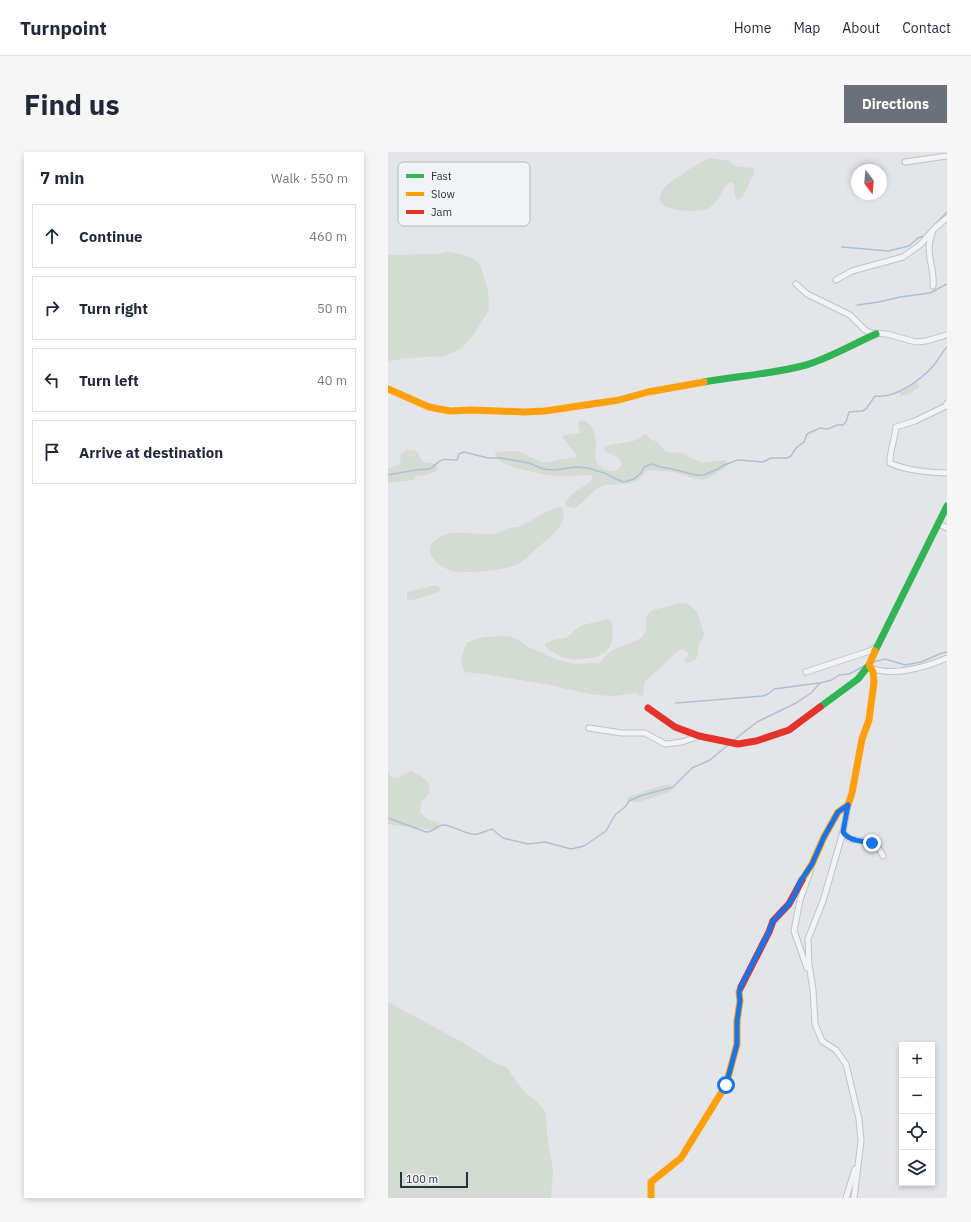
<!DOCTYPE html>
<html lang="en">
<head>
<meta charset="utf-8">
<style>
  body { margin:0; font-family:"IBM Plex Sans",sans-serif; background:#f6f6f7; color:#1f2937 }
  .controls { position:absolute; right:12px; bottom:12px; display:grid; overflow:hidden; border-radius:0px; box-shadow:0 2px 6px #0003 }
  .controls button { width:36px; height:36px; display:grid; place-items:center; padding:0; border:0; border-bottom:1px solid #e0e1e3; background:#fff; color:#1f2937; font:20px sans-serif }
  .compass { position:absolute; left:463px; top:12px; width:36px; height:36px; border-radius:50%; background:#fff; box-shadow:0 2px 6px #0003; rotate:164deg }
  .scale { position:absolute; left:12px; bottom:10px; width:68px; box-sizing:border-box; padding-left:4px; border:2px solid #2a3141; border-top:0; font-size:11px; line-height:14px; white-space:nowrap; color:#2a3141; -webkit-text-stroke:3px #f1f3f7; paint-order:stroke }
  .stop { position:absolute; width:12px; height:12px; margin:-9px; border:3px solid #1a73e8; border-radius:50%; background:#fff }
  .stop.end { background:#1a73e8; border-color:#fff; box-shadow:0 1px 4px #0008 }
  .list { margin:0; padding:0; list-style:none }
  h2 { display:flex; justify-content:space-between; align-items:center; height:52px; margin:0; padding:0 16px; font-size:17px }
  h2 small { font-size:13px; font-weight:400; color:#747a83 }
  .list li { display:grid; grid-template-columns:26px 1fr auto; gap:12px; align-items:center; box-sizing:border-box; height:64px; margin:0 8px 8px; padding:0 8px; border:1px solid #e0e1e3; border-radius:0px }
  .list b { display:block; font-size:15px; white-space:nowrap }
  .list em { font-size:13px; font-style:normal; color:#747a83 }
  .icon { flex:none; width:22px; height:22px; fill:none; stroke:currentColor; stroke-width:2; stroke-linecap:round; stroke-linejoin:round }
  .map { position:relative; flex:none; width:559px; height:1046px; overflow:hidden; border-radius:0px }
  header { display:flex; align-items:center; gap:24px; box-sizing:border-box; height:56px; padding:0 20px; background:#fff; border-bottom:1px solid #e0e1e3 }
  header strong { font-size:19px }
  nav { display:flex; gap:22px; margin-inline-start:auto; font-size:14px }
  .intro { display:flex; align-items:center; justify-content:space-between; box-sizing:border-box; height:96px; padding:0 24px }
  h1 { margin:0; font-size:28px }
  .button { padding:10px 18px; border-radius:0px; background:#6b707b; color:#fff; font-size:14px; font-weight:700 }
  main { display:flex; gap:24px; padding:0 24px }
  aside { flex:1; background:#fff; border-radius:0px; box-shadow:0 2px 6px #0003 }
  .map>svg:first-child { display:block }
</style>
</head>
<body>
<header>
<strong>Turnpoint</strong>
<nav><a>Home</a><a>Map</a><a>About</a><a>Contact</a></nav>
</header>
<div class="intro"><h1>Find us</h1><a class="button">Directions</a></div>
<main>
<aside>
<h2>7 min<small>Walk · 550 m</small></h2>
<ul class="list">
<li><svg class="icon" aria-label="ahead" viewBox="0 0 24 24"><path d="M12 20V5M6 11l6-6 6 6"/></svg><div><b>Continue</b></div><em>460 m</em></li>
<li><svg class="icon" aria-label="right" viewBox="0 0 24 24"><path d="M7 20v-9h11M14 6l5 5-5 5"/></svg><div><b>Turn right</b></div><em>50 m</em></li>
<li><svg class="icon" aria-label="left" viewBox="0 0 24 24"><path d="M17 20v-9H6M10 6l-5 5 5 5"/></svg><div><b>Turn left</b></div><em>40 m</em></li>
<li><svg class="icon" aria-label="arrive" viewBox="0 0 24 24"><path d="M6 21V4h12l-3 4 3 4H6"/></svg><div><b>Arrive at destination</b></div></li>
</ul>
</aside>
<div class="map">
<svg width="559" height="1046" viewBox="0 0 559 1046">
  <rect width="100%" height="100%" fill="#e3e5e8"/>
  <g fill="#d3dbd3">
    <path d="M322 6 341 9 345 13 351 15 366 16V21L355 44 351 48H349C345 43 348 37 345 31L342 30C332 38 332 49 321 56 312 61 275 60 272 48 271 40 279 32 285 28 287 26 290 25 293 23 303 16 310 11 322 6Z"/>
    <polygon points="60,100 73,102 84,106 92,113 100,138 101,158 86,182 74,196 57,204 20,206 0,209 0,103 50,102"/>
    <path d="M530 231 531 235 519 243 513 244 512 242C515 237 522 236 526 232Z"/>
    <path d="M195 268C204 272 208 282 208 292 208 299 205 304 209 311 215 320 230 323 234 311L231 306 217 299 216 296C230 288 245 294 257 282H259L262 287 270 290 275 297 279 300 294 301 314 311 337 308 340 313 337 316 318 327 314 328 305 326 285 320 260 318 250 328 241 332 216 333 208 337 189 355 186 356 178 354 177 351C182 340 196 336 204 328V324L200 323C190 323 179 325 169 324 156 323 121 316 111 308 109 306 107 304 107 300L130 299 155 311 163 310 169 308 188 305 189 303 187 301 174 285C178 281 186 283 192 281L190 270Z"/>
    <path d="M19 298C33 298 29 302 36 311H44L48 313 50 318 39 323 27 324 26 328 0 331V317L12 312 13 302Z"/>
    <path d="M174 355C180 370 167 382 156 390 147 397 139 407 128 413 116 418 78 422 65 419 48 415 30 396 52 385 69 376 92 385 110 381 113 380 115 378 118 377 122 375 128 376 133 374 146 368 159 357 174 355Z"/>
    <path d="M49 433 52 437V439C48 441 24 449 21 448L19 446V440Z"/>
    <path d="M291 451 300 452 309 460 316 481 315 486 310 493C311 503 310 510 298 511L296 509 301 502 297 498 293 497 283 505 256 531 255 543 252 544 247 541 227 544 207 543 156 532 97 522 77 520 73 511 76 496 80 490 96 485 120 484 129 487 142 496 170 508 186 512 211 511C215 508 217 503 222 500 236 489 263 494 258 466 265 455 267 458 278 455 283 454 287 453 291 451Z"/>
    <path d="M219 467 223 469C229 494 219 505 195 507 187 508 176 507 170 503 165 501 161 497 157 494V491L165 488 178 486 192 474Z"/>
    <path d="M23 619C39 627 51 635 33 650L32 660 39 667 51 671V676L46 678 0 672V620L3 625 9 626Z"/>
    <path d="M282 632 285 637 282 640 250 650 240 649 239 647 241 644C255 641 267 634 282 632Z"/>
    <polygon points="0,850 72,889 109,912 119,916 136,939 148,949 157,959 160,990 165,1017 163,1046 0,1046"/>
  </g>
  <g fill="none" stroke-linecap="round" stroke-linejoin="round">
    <g stroke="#b2bfd2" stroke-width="1.5">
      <polyline points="454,95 500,99 521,94 530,86 536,84 559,60"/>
      <polyline points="469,153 491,150 512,145 542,141 559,132"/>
      <path d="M0 323 27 318 42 317C56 306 50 307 69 308L71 302 76 300 100 306H113L141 311 155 317 166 318 188 315 200 316 219 322 228 327 236 330 246 327 253 321 256 315 264 312 273 315 284 317 308 323H316L330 317 336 313 350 308 375 310 383 306H399L403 304 408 296 416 290 419 282 432 276 440 277 449 273H455L458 270 461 260 474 259 478 257 487 244C507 247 533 228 546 213 551 207 554 200 559 195"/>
      <polyline points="485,510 497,507 517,513 533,510 554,501 559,500"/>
      <polyline points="288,551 375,544 380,542 386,537 431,531"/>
      <polyline points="346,588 369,570 408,551 423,541 432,531 444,528 451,523 461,522 478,513"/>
      <path d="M0 666 38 680C46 680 49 673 55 673 67 673 77 684 89 682 93 682 99 678 104 677L115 686 140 692 157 690 183 697 196 694 218 679 227 663 237 655 241 649 252 644 285 635 304 616 322 608 340 593"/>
    </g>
    <defs>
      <g id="street">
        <polyline points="517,10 559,4"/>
        <path d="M544 82C536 99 547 116 545 134"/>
        <polyline points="448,128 464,119 515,105 532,93 547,76 559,66"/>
        <polyline points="408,132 419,142 462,163 477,178 483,181 499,182 528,190 538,189 559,183"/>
        <path d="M559 251 558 254 527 269 508 275C507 285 501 303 502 311 517 318 542 321 559 321"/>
        <polyline points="551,370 553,373 559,376"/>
        <path d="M483 516C505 525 538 515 559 506"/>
        <polyline points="418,520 482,499 488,495"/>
        <polyline points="201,576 234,581 257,581 277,592 294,590 311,584"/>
        <polyline points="460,653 455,680 435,749 420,787 421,812 425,838 427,872 434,889 448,898 458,912 471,967 473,989 466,1046"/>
        <path d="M455 680 461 687C478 689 488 688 495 704"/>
        <polyline points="419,816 406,779 412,748 423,717"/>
        <polyline points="458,1046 467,1017"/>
      </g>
    </defs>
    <use href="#street" stroke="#c1c3c6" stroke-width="7"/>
    <use href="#street" stroke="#f2f3f5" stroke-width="5"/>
    <g stroke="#30b455" stroke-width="7">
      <path d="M316 230C350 224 385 222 418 213 442 206 465 192 488 182"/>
      <polyline points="487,499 559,354"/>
      <polyline points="432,555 470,527 481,513"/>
    </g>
    <g stroke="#ff9f0a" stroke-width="7">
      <polyline points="0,237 41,255 62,259 83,258 137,260 157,259 231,248 260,240 316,230"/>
      <polyline points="414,728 424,712 436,685 450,660 460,653 464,641 474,587 481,568 486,530 485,520 481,513 487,499"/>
      <polyline points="263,1046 263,1030 293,1006 338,933 349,892 349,869 352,849 351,840 353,835"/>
    </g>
    <g stroke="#e5322d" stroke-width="7">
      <polyline points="260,556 287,575 311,584 350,592 368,589 401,578 432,555"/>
      <polyline points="353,835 381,780 385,769 401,752 414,728"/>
    </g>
  </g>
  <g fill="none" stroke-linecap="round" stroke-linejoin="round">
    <path stroke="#1a73e8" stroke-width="5" d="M338 933 349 892V869L352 849 351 840 354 832 381 780 385 769 401 752 407 742 412 730 424 712 436 685 450 660 460 653 455 680C461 690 474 688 484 691"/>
  </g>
  <rect x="10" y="10" width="132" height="64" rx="6" fill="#f1f3f7" stroke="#b5b9c0" stroke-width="1"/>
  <rect x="18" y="22" width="18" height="4" fill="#30b455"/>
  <rect x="18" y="40" width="18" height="4" fill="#ff9f0a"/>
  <rect x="18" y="58" width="18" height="4" fill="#e5322d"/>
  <g font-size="11" fill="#2a3141">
    <text x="43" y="28">Fast</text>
    <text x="43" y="46">Slow</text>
    <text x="43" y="64">Jam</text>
  </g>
</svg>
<div class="controls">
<button>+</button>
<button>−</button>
<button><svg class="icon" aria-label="locate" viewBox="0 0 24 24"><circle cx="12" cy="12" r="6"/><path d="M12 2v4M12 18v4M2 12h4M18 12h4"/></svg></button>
<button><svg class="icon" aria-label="layers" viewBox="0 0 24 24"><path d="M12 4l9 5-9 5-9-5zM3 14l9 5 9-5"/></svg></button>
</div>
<svg class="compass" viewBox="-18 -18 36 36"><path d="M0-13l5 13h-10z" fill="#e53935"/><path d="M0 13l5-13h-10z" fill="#747a83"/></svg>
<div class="scale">100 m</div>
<div class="stop" style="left:338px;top:933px"></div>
<div class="stop end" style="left:484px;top:691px"></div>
</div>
</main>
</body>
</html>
